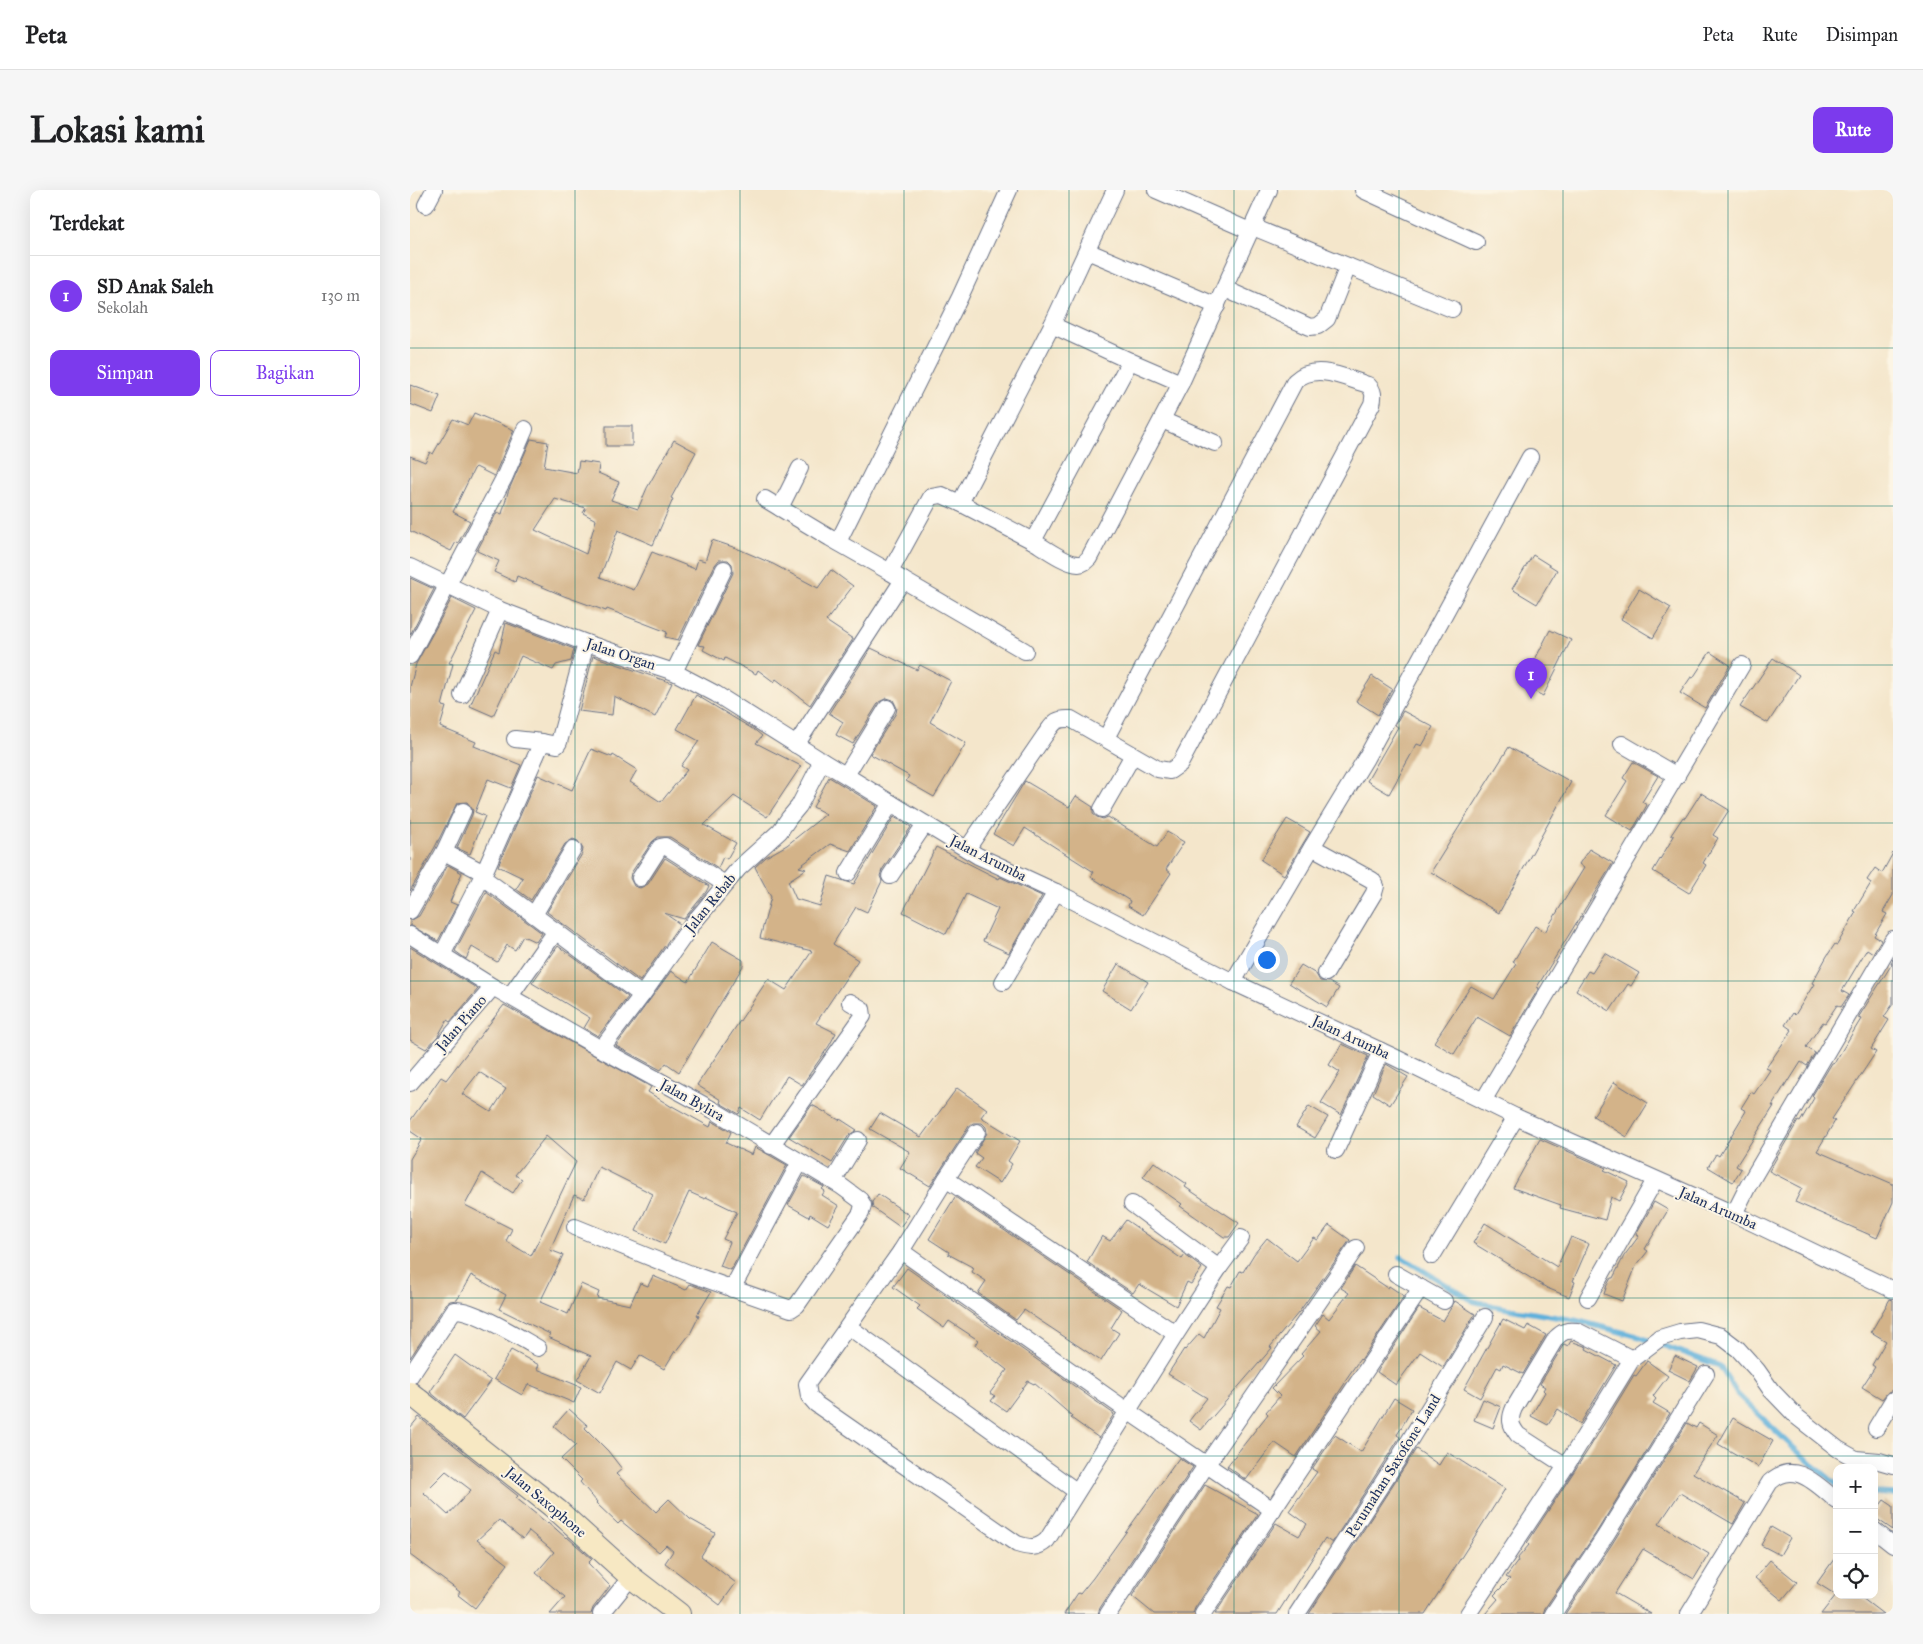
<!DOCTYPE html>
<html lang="id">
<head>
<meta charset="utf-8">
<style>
  body { margin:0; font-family:"IM FELL Great Primer",serif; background:#f6f6f6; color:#202124 }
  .controls { position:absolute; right:15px; bottom:15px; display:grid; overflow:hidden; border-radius:10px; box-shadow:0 5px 20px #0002 }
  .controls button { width:45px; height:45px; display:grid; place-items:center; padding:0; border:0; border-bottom:1px solid #e0e0e0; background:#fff; color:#202124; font:25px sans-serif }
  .you { position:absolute; left:856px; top:769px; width:18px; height:18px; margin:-12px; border:4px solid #fff; border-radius:50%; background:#1a73e8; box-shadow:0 0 0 8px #1a73e833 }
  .badge { display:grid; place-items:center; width:32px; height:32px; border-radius:50%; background:#7c3aed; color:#fff; font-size:16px; font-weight:700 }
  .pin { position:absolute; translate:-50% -41px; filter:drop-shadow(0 1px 2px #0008) }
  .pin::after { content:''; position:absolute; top:26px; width:18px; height:15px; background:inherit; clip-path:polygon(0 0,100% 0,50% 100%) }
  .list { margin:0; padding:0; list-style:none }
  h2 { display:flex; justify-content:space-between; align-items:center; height:65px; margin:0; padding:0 20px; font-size:21px }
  h2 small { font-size:16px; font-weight:400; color:#757577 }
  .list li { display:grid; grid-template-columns:32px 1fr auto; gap:15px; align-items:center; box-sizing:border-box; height:80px; padding:0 20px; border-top:1px solid #e0e0e0 }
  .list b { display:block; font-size:19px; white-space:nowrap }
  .list p { margin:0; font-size:16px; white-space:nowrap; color:#757577 }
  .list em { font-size:16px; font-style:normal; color:#757577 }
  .actions { display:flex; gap:10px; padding:15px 20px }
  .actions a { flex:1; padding:11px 0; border:1px solid #7c3aed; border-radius:10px; text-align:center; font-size:18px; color:#7c3aed }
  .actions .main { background:#7c3aed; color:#fff }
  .icon { flex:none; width:28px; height:28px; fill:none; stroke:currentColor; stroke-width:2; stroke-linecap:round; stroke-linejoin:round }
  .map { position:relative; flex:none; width:1483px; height:1424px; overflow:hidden; border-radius:10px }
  header { display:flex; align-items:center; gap:30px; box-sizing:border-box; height:70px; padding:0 25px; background:#fff; border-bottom:1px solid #e0e0e0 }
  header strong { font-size:24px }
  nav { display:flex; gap:28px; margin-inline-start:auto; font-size:18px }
  .intro { display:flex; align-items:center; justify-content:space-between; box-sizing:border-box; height:120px; padding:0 30px }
  h1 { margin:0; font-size:35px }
  .button { padding:12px 22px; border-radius:10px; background:#7c3aed; color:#fff; font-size:18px; font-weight:700 }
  main { display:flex; gap:30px; padding:0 30px }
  aside { flex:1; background:#fff; border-radius:10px; box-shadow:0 5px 20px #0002 }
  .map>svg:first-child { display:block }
</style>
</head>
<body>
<header>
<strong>Peta</strong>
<nav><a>Peta</a><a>Rute</a><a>Disimpan</a></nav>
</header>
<div class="intro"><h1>Lokasi kami</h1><a class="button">Rute</a></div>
<main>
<aside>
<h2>Terdekat<small></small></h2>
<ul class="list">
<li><span class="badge">1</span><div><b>SD Anak Saleh</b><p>Sekolah</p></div><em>130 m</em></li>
</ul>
<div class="actions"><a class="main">Simpan</a><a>Bagikan</a></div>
</aside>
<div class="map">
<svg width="1483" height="1424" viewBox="0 0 1483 1424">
  <rect width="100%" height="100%" fill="#fcf5e5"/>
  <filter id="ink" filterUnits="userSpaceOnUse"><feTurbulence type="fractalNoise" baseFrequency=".02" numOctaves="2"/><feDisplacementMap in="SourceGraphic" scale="10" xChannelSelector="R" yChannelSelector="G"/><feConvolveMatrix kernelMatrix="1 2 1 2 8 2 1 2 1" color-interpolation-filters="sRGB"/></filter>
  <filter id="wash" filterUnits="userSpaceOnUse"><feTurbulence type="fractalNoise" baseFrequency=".0096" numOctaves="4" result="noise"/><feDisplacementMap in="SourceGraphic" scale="20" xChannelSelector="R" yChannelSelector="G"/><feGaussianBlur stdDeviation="1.12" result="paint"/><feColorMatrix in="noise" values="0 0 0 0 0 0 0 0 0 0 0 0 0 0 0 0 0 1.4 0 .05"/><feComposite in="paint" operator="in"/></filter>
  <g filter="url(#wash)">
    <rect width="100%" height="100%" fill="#f4e6cb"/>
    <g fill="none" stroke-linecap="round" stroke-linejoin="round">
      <g stroke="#61b1db" stroke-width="5.5">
        <polyline points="991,1067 1063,1111 1088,1117 1164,1130 1227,1146 1310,1176 1327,1204 1388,1262 1427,1295"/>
        <polyline points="1464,1303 1483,1304"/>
      </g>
    </g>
    <g id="blocks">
      <g fill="#d3b389" fill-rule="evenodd">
        <polygon points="0,195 30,206 23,223 0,214"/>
        <polygon points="64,223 104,240 84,286 66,277 64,279 43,322 60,331 48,353 46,352 41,361 0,341 0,266 15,272 20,262 23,264 43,229 58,235"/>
        <rect x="196" y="236" width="26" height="20"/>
        <path d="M121 249 138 252 134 277 167 283 169 271 189 274 188 283 209 292 201 310 228 319 237 298 264 250 286 262 261 308 263 309 243 355 208 340 190 387 224 400 242 362 285 379 288 369 295 371 302 350 326 358 363 374 408 398 421 380 443 396 416 431 443 449 400 515 366 489 364 492 348 480 346 484 315 468 314 471 293 460 295 456 288 455 323 383 322 374 318 370H309L305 375 268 450 255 447 257 442 197 419 196 421 154 406 107 386 105 392 84 382 89 371 67 361 87 322 92 324 98 302ZM145 309 176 318 173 323 186 330 176 364 125 340Z"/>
        <polygon points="1123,365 1147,380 1127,414 1102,399"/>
        <polygon points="0,388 24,399 0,445"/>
        <polygon points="1229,399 1261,418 1243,448 1211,429"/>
        <polygon points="42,408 66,420 39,473 43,474 32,516 36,517 30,537 66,552 64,556 111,575 101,598 78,589 65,622 75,626 60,664 47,658 62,625 63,620 57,612 47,613 25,657 0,701 0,497 6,474"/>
        <polygon points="96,433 164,459 161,471 146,475 143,480 111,466 83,526 60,516 85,460 89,462"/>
        <polygon points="1140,440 1161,450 1133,506 1112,495"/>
        <polygon points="461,458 507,480 510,475 541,491 520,532 556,553 524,607 496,591 499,586 460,564 486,523 487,518 483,510 477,508 469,512 443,554 426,545 433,532 419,523"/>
        <polygon points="1300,462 1320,475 1295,518 1270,503 1281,487 1283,488"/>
        <polygon points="183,466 262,493 245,527 204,506 202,525 169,521"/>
        <polygon points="1363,468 1389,485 1358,533 1330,517"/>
        <polygon points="962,486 982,499 968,525 946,511"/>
        <polygon points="286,505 346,541 352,546 346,553 391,576 357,627 324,606 294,635 326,653 317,669 313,667 308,678 260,647 248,647 242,652 221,683 220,688 224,696 230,698 238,694 255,668 299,696 296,702 274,729 254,723 270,734 230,791 137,722 172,664 173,659 168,651 163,649 155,654 121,710 106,699 113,688 88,676 128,585 162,600 181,559 202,567 203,565 227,580 220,592 251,612 277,580 271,576 289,551 267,539"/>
        <polygon points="993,521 1023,537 1012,556 1007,554 979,604 957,591 988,537 985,535"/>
        <polygon points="1099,557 1161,592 1089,723 1021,682"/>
        <polygon points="1223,572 1248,586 1232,612 1237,615 1222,641 1196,625 1217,591 1213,588"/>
        <polygon points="419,587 467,616 440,661 420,654 389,677 396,679 378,691 386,709 410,716 419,686 444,694 484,627 501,637 472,680 470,686 472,691 457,722 446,717 423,754 448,770 406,833 426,843 419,856 392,895 377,886 350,930 331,918 329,924 310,913 311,910 287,895 358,789 376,800 402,761 350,748 361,707 345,677 356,667 377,655 416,624 403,617"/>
        <polygon points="615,591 659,617 666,606 683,617 683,624 687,627 693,629 698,627 747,657 757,642 774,652 756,679 761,683 733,725 718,716 720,711 681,687 684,682 615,638 604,656 583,644"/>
        <polygon points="1291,603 1319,620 1303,645 1308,648 1293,673 1296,675 1279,703 1243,681 1264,646 1261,645 1273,627 1275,628"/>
        <polygon points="877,629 900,642 874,685 851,670"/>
        <polygon points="526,657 589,689 590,687 632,706 599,763 573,751 588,719 556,704 536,744 493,722"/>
        <polygon points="1179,659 1203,673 1127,797 1129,798 1100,846 1067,827 1044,864 1024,852 1061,796 1084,809 1106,774 1103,772 1125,736 1135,742 1174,678 1169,674"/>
        <polygon points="1483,663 1483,705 1473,722 1477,724 1464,746 1471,750 1463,763 1457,759 1432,801 1439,805 1431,817 1427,815 1415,833 1413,832 1396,857 1405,863 1397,876 1391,872 1379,891 1378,890 1362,916 1364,916 1326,976 1331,979 1323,992 1298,977 1306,964 1309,966 1336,921 1331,918 1341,902 1344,904 1360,880 1356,878 1382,840 1375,835 1383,823 1385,825 1404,794 1402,793 1417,766 1425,754 1427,755 1446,722 1444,721 1461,693 1457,690 1465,678 1472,683"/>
        <polygon points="38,675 52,683 40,712 47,715 28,751 0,735 0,731 9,726"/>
        <polygon points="76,702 132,743 126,752 113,746 105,760 97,755 87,772 62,757 56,769 45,761"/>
        <polygon points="302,752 333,770 333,776 269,882 256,873 251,880 206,856 261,781 278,792"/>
        <polygon points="148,756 218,807 188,846 174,838 180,828 122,793"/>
        <polygon points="0,757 68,799 40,832 37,830 28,846 16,859 0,850"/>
        <polygon points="1195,763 1229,783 1221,796 1218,794 1200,821 1166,800 1178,781 1182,783"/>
        <polygon points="1483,769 1483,814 1474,827 1479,830 1461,859 1466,862 1422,929 1425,931 1407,961 1483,994 1483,1012 1467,1048 1385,1012 1392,998 1359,981 1388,931 1390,932 1404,908 1402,906 1422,873 1425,872 1451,829 1448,828 1482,774 1481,773"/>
        <polygon points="708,774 738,792 721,819 692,801"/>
        <polygon points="891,775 906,784 910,791 919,792 929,798 917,817 879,793"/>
        <path d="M94 815 241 897 238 902 262 917V916L300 937 302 931 321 942 316 953 342 965 345 957 377 975 321 1080 310 1076 320 1052 313 1049 327 1022 296 1007 295 1009 279 1002 255 1054 226 1041 243 1004 189 977 174 1009 164 1005 140 1060 153 1065 130 1112 158 1124 171 1094 189 1102 187 1108 220 1115 230 1093 238 1096 243 1086 276 1100 280 1094 301 1102 287 1125 289 1126 280 1144 266 1162 265 1161 254 1179 230 1165 221 1180 207 1172 190 1203 167 1190 181 1166 138 1147 140 1144 89 1119 96 1105 61 1085 47 1110 40 1111 36 1114 0 1168V969L12 949 0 941V931L31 887 36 890ZM69 882 96 899 81 922 52 904ZM136 946 166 972 121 1066 96 1051 102 1039 55 1015 72 983 103 1003 112 989 105 985Z"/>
        <polygon points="932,854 958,866 931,925 911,913 930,882 919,875"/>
        <polygon points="976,874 998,887 980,915 963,904"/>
        <polygon points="1204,892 1238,913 1217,947 1183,926"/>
        <polygon points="547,898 577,919 571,927 610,951 598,971 602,974 590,993 565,977 572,968 565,963 577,943 576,937 572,933 563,933 559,936 520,996 490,978 500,962 460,939 470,923 511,947"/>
        <polygon points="402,915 429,930 430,929 447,940 439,945 422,973 379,947"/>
        <polygon points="899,916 918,927 905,948 886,937"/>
        <polygon points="1130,949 1196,978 1194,980 1219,992 1209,1011 1201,1007 1195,1030 1150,1018 1151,1015 1103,998"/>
        <polygon points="744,972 777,994 775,997 829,1033 819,1047 814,1047 770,1016 772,1014 733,987"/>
        <polygon points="394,986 414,997 412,999 415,1001 412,1005 429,1016 418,1035 400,1024 399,1027 378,1015"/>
        <polygon points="468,1004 499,1025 490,1037 463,1018 462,1012"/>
        <polygon points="545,1007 712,1120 701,1138 709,1143 691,1171 614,1120 606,1130 568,1103 576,1091 562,1082 564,1078 538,1064 539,1062 519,1049"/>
        <polygon points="1244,1012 1258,1020 1235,1059 1238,1061 1226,1076 1212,1111 1194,1104 1197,1095 1201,1088 1203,1088 1214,1066 1229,1046 1226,1044"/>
        <polygon points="716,1030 772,1069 775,1065 792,1078 781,1094 777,1092 766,1116 729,1094 723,1103 677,1072 692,1046 700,1051"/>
        <polygon points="1075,1033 1147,1077 1161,1047 1179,1054 1163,1091 1165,1092 1159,1107 1137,1098 1063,1053"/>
        <polygon points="919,1035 940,1050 889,1122 860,1157 862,1158 791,1240 779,1231 797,1208 758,1184 774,1159 775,1160 789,1144 794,1148 810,1118 806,1116 818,1096 821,1097 830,1081 833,1082 844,1064 857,1048 887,1071 904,1048 908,1050"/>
        <polygon points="945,1076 978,1098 979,1096 994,1106 951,1170 950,1169 934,1192 935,1193 886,1267 864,1252 836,1290 817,1276 858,1224 856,1222 870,1206 862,1198 893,1166 891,1164 911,1141 905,1136 913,1124 919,1129 939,1103 931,1098"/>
        <polygon points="497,1078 704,1224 689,1248 661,1228 662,1226 624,1193 624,1194 618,1191 596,1221 581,1211 585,1206 580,1203 597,1180 565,1155 568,1150 539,1131 534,1138 507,1119 510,1116 483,1097"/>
        <polygon points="1480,1109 1483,1110 1483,1200 1478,1202 1472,1209 1452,1197 1465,1177 1462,1175 1476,1151 1461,1142"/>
        <polygon points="1045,1111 1065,1124 1033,1177 1010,1162 986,1195 967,1182 1009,1118 1033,1131"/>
        <polygon points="1093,1129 1115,1140 1118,1135 1136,1145 1113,1184 1093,1174 1091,1179 1087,1177 1070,1208 1054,1199"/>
        <polygon points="1161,1151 1177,1157 1176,1159 1206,1175 1170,1234 1148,1219 1138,1235 1121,1226 1135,1202 1133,1200 1135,1197 1130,1194 1154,1154 1158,1156"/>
        <polygon points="101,1160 129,1175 127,1179 171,1197 164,1213 118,1194 112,1205 84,1189"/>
        <polygon points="45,1165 81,1191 53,1229 20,1202"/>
        <polygon points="1265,1166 1288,1177 1280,1191 1258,1180"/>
        <polygon points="1237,1171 1258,1186 1243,1206 1246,1209 1243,1213 1260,1223 1186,1343 1135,1418 1133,1424 1075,1424 1088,1409 1084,1405 1100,1389 1096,1387 1108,1371 1107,1369 1119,1355 1117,1353 1180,1257 1224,1185 1226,1186"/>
        <polygon points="984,1208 1002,1219 987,1245 990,1247 922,1353 915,1348 867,1424 805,1424 866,1333 889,1346 897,1334 879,1321 907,1282 902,1279 925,1245 951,1262"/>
        <polygon points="1073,1209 1091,1217 1083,1238 1064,1230"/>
        <polygon points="159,1219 177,1235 175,1238 198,1261 212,1279 206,1284 246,1322 259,1309 280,1329 305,1343 291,1366 326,1393 310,1415 255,1373 263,1361 256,1355 249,1362 211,1331 208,1334 186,1313 187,1312 170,1292 172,1290 151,1269 166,1255 144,1236"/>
        <path d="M9 1227 108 1306 106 1308 137 1333 138 1332 156 1348 157 1347 182 1369 178 1373 200 1396 183 1418 181 1424H140L155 1407 126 1383 144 1362 119 1341 113 1349 89 1330 67 1350 98 1374 65 1418 48 1405 50 1402 0 1365V1238ZM36 1281 61 1300 38 1325 14 1303Z"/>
        <polygon points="1323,1228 1363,1251 1348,1277 1308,1254"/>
        <polygon points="1277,1233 1286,1238 1289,1233 1308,1245 1283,1283 1335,1313 1323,1334 1270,1303 1249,1334 1299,1364 1284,1389 1233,1359 1205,1403 1241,1424 1155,1424 1202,1354"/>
        <polygon points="1006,1259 1029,1275 1037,1262 1095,1299 1015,1424 899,1424"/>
        <polygon points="769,1268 783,1277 690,1418 688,1424 654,1424 668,1403 670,1404 683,1388"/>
        <polygon points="795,1295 848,1324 785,1418 783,1424 744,1424 722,1406"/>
        <polygon points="1474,1310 1483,1316 1483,1340 1464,1327 1464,1323"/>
        <polygon points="1361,1337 1380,1348 1370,1365 1351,1355"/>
        <polygon points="1427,1365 1427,1405 1448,1405 1473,1424 1411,1424 1426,1405 1407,1393"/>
        <polygon points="1360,1370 1387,1392 1372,1410 1345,1388"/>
      </g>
    </g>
  </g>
  <g filter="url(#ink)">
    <use href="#blocks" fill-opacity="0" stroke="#676f84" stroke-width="1"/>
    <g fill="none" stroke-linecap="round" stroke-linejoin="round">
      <defs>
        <g id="minor">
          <polyline points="746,0 840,41"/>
          <polyline points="953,0 1066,52"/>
          <polyline points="16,15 24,0"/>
          <polyline points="843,37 1042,119"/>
          <polyline points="677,61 807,116"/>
          <polyline points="815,99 900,137 908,136 917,129 938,76"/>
          <polyline points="642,135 720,171 771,193"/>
          <polyline points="752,230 805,253"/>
          <polyline points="355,309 420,348 480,382"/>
          <polyline points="550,313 642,135 705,0"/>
          <polyline points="370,318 390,278"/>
          <path d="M623 351C633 357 658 375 669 374 673 374 676 371 679 368L771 193 859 0"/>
          <polyline points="428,352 550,107 599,0"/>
          <polyline points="0,377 90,420 176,453 264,482 306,504 412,571 568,666 646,702 823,792 984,867 1106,927 1324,1024 1483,1100"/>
          <polyline points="493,390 615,461"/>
          <polyline points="0,466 94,288 115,239"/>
          <polyline points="264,482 314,379"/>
          <polyline points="52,505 90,420"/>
          <polyline points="105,549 132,552"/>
          <polyline points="1212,554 1267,586"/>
          <polyline points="386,555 493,390 480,382 521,307 532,305 550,313 623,351 720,171"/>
          <polyline points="436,585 477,518"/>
          <polyline points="692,619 723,565"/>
          <polyline points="902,657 962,690 966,696 964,703 916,783"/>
          <path d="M557 659 635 545C644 533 645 528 661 529L748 579 760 581 770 574 962 214C964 206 964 201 958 195 935 188 905 172 885 191L696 548"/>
          <path d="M34 662 74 683 72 687C126 725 178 767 232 805"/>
          <polyline points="74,683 132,552 147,555 149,552 176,453"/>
          <polyline points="438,683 481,613"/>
          <polyline points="480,686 515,634"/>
          <polyline points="230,688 250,657 255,656 315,694"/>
          <polyline points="0,721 34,662 53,621"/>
          <polyline points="124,725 163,659"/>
          <polyline points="0,745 83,797 191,859 303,920 431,996 450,1010 453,1015 451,1023 387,1115 381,1119 281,1084 165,1037"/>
          <polyline points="32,765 72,687"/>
          <polyline points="593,792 646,702"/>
          <polyline points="823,792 902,657 956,568 1120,267"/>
          <polyline points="100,806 146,741"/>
          <polyline points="191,859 232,805 284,732 329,678 370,641 379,628 389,616 412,571"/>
          <polyline points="0,893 83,797"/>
          <polyline points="1073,911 1332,475"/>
          <polyline points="361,956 453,826 452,819 440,812"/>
          <polyline points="926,960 971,861"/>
          <polyline points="536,989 567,942"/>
          <polyline points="423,991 448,950"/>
          <polyline points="722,1014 809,1078"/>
          <polyline points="1324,1024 1338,996 1483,749"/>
          <polyline points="491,1061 719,1222 863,1320"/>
          <polyline points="1022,1066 1106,927"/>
          <polyline points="986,1084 1034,1111"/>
          <polyline points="322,1099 390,972"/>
          <polyline points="1178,1108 1245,990"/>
          <polyline points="439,1137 666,1301"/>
          <path d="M766 1144 536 989 491 1061 397 1194 399 1206 406 1214 607 1354C620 1358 627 1359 637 1350L766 1144 809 1078 831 1048"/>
          <path d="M0 1186 44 1120C63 1118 110 1148 128 1158"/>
          <polyline points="1466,1238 1483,1210"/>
          <path d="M1156 1276 1108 1245C1100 1235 1099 1229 1104 1218L1146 1148C1153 1141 1157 1140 1167 1141L1222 1169"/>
          <polyline points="1464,1340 1483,1355"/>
          <polyline points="191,1424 221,1387"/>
          <polyline points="698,1424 797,1274 946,1058"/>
          <polyline points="793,1424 1011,1098"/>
          <polyline points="887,1424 990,1266 1075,1127"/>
          <polyline points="1058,1424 1156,1276 1222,1169 1250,1148 1270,1142 1288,1140 1311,1146 1328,1159 1347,1180 1361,1200 1387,1227 1428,1259 1446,1269 1469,1271 1483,1275"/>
          <polyline points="1143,1424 1194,1348 1296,1184"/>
          <path d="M1279 1424 1360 1292C1385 1269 1407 1295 1427 1311"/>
        </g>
        <polyline id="secondary" points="0,1203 147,1320 221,1387 269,1424"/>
      </defs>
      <use href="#minor" stroke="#676f84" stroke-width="18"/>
      <use href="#secondary" stroke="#676f84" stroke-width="24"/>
      <use href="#minor" stroke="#fff" stroke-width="16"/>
      <use href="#secondary" stroke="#f7e8c3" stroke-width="22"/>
    </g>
  </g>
  <path fill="none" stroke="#0f766e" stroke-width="1" stroke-opacity="0.55" d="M165 0V1424M330 0V1424M494 0V1424M659 0V1424M824 0V1424M989 0V1424M1153 0V1424M1318 0V1424M0 158H1483M0 316H1483M0 475H1483M0 633H1483M0 791H1483M0 949H1483M0 1108H1483M0 1266H1483"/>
  <g text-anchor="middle" stroke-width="4" stroke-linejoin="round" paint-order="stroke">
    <g font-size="15" fill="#1b2f5e" stroke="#fcf5e5">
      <text transform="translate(211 464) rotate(18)" y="5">Jalan Organ</text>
      <text transform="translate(578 668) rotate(27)" y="5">Jalan Arumba</text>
      <text transform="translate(300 713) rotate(-51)" y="5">Jalan Rebab</text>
      <text transform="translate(51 833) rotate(-49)" y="5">Jalan Piano</text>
      <text transform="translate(941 847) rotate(25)" y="5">Jalan Arumba</text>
      <text transform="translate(282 910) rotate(29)" y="5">Jalan Bylira</text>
      <text transform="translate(1308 1018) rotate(24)" y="5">Jalan Arumba</text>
      <text transform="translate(983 1276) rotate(-58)" y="5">Perumahan Saxofone Land</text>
      <text transform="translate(136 1312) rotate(40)" y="5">Jalan Saxophone</text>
    </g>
  </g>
</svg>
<div class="controls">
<button>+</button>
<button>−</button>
<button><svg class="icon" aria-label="locate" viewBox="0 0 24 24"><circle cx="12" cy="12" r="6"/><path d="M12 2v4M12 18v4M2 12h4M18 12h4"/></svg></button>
</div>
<div class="you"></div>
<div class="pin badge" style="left:1121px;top:509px">1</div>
</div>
</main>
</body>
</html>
